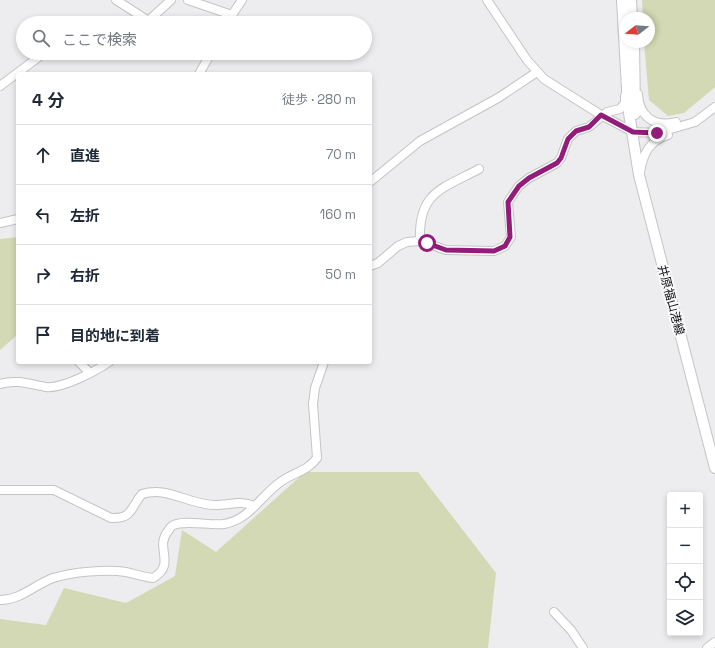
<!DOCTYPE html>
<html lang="ja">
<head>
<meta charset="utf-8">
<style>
  body { margin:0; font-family:"Space Grotesk","Noto Sans JP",sans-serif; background:#f2f2f3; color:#1f2937 }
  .controls { position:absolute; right:12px; bottom:12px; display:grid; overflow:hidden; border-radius:4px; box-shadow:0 2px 6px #0003 }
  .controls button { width:36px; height:36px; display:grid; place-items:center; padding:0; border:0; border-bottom:1px solid #e0e1e3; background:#fff; color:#1f2937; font:20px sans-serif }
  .compass { position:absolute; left:619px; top:12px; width:36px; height:36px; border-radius:50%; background:#fff; box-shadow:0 2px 6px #0003; rotate:253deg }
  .stop { position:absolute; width:12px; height:12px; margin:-9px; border:3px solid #931c7a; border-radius:50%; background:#fff }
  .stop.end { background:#931c7a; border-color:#fff; box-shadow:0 1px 4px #0008 }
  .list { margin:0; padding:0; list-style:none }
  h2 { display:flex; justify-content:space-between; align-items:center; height:52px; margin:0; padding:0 16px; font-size:17px }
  h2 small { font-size:13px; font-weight:400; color:#747a83 }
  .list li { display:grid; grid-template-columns:26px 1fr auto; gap:12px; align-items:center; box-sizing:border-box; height:60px; padding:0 16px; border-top:1px solid #e0e1e3 }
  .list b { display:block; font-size:15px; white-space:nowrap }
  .list em { font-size:13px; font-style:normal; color:#747a83 }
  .icon { flex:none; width:22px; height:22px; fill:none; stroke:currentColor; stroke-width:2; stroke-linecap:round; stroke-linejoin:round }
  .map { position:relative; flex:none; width:715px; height:648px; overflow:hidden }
  .search { position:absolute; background:#fff; box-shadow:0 2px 6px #0003; left:16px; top:16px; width:356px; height:44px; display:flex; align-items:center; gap:10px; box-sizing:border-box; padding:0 14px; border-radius:22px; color:#747a83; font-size:15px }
  .panel { position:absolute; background:#fff; box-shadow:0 2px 6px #0003; left:16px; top:72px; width:356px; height:292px; border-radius:4px }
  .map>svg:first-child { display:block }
</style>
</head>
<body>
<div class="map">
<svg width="715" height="648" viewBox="0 0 715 648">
  <rect width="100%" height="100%" fill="#ededef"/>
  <g fill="#d3d9b4">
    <polygon points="642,0 715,0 715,87 684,113 668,116 649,100 644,42 649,42 649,18 643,18"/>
    <polygon points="18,237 18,332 17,335 0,350 0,239"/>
    <polygon points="305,472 418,472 496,573 488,648 0,648 0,619 46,625 64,588 126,603 175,576 182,530 216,552"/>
  </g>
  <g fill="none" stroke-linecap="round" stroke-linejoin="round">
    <defs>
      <g id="minor">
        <polyline points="116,0 144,18 147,22"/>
        <polyline points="188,0 232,15 242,0"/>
        <polyline points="487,0 527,60 544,79 601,115 633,132 657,133 695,122 715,107"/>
        <polyline points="146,23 171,0"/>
        <polyline points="227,23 232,15"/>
        <polyline points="199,74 211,53"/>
        <polyline points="0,86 44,53"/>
        <path d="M638 94C639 116 654 128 676 122"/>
        <path d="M640 172C643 154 649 141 668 135"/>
        <polyline points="370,182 420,141 498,98 537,72"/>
        <polyline points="0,223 18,219"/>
        <path d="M420 241C418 192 442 189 479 169"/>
        <polyline points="370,266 378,263 398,246 407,242 420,241 446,250 494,251 505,246 511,237 508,202 519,186 529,178 557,163 561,158 568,139 576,131 589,127 607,112 620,109 625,103 625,96"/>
        <polyline points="79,362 90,373"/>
        <path d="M0 384C17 379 29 384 46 387 62 389 96 371 109 362"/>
        <path d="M0 490H54L111 518C133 519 130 508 142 494 168 486 189 505 215 505 230 505 240 500 254 506"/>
        <path d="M0 600C21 600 34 585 53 578 72 572 106 569 126 572 135 574 143 577 153 578 177 564 154 548 168 531 170 529 170 527 172 526 182 519 211 526 224 524 249 520 260 497 279 483 291 473 307 472 317 458L313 404 315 388 324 362"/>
        <polyline points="554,612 571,630 583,648"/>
        <polyline points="707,648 715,642"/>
      </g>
      <g id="major">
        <polyline points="622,0 628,107 639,175 715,468"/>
        <polyline points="631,0 632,18"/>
        <polyline points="634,42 635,114"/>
      </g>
    </defs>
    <use href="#minor" stroke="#c4c4c5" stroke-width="10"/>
    <use href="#major" stroke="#c4c4c5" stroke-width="12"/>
    <use href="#minor" stroke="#fff" stroke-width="8"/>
    <use href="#major" stroke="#fff" stroke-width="10"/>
  </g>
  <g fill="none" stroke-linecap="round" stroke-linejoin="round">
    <polyline stroke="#931c7a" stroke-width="5" points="427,243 446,250 494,251 505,246 510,237 508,202 519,186 529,178 557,163 561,158 568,139 576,131 589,127 601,115 633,132 657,133"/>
  </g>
  <g text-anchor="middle" stroke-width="4" stroke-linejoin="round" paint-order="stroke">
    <g font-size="12" fill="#0d0d0e" stroke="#fafafc">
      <text transform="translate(671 300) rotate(75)" y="4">井原福山港線</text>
    </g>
  </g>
</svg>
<div class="controls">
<button>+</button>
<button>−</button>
<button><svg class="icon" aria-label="locate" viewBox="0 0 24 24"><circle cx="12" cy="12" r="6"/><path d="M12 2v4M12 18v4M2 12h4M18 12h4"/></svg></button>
<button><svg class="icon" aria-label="layers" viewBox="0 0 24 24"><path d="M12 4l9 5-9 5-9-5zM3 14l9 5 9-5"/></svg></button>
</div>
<svg class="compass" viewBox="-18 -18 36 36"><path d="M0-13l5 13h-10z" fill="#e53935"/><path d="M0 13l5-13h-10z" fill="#747a83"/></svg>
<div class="stop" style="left:427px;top:243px"></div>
<div class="stop end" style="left:657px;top:133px"></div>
<div class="search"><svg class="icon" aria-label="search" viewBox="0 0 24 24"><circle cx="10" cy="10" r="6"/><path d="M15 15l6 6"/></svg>ここで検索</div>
<section class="panel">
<h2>4 分<small>徒歩 · 280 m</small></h2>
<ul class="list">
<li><svg class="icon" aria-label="ahead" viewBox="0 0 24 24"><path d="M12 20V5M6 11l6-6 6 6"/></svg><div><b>直進</b></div><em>70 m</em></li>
<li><svg class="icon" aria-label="left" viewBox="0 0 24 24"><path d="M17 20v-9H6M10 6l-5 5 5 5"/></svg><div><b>左折</b></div><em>160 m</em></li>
<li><svg class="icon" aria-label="right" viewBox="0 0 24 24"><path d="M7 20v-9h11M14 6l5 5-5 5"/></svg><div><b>右折</b></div><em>50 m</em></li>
<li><svg class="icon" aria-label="arrive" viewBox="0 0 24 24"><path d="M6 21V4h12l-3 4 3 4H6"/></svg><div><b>目的地に到着</b></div></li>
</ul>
</section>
</div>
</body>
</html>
